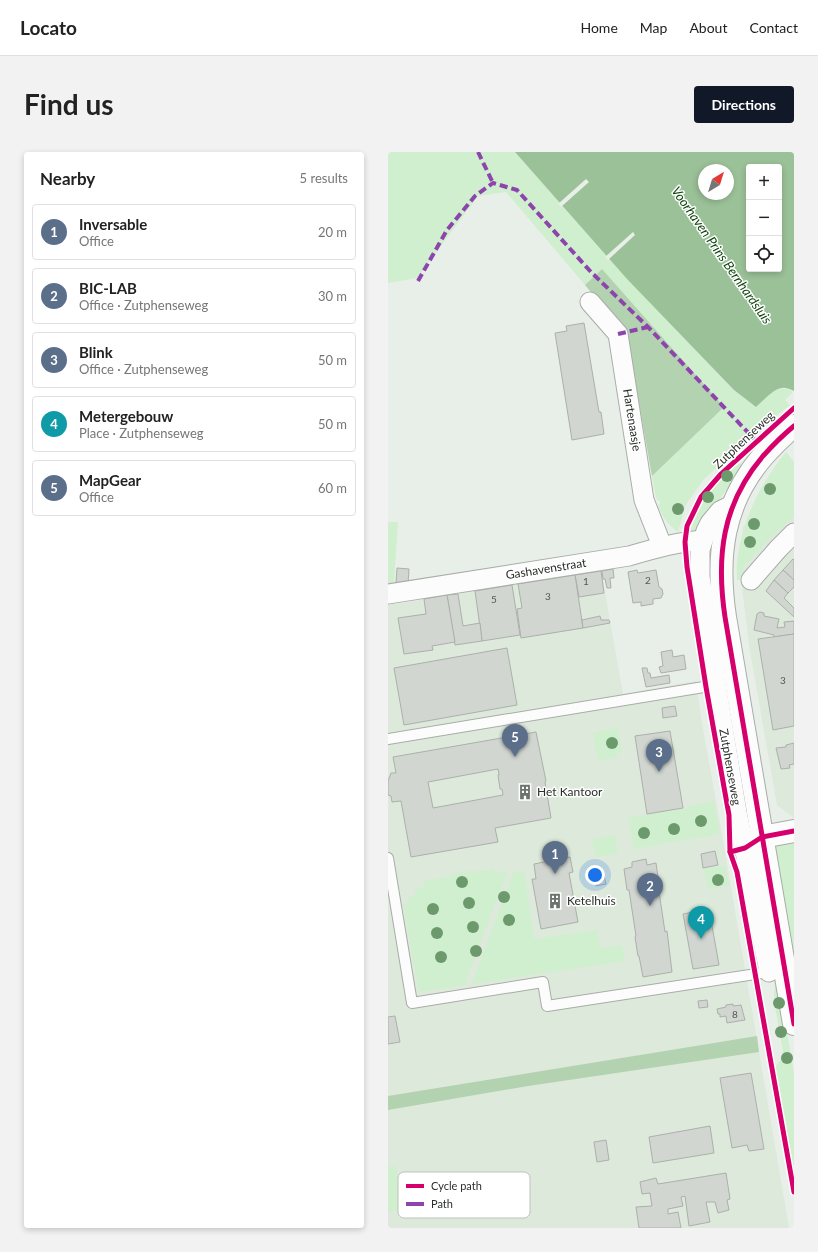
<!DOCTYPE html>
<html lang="en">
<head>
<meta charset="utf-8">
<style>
  body { margin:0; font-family:Lato,sans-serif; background:#f2f2f2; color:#222 }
  .controls { position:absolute; right:12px; top:12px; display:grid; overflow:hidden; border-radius:4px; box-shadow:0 2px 6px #0003 }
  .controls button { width:36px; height:36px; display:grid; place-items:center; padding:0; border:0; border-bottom:1px solid #e0e0e0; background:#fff; color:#222; font:20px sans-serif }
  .compass { position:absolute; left:310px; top:12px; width:36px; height:36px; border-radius:50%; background:#fff; box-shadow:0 2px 6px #0003; rotate:38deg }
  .you { position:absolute; left:207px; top:723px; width:14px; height:14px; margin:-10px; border:3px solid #fff; border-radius:50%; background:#1a73e8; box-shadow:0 0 0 6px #1a73e833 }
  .badge { display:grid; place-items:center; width:26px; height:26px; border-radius:50%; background:#111827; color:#fff; font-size:13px; font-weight:700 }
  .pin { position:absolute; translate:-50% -33px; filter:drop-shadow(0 1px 2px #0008) }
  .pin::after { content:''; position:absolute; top:21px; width:14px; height:12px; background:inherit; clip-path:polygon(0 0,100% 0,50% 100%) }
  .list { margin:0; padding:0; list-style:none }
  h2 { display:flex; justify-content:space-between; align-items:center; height:52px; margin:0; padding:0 16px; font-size:17px }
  h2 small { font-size:13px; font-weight:400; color:#767676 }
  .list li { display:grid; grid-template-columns:26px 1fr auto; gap:12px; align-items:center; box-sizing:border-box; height:56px; margin:0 8px 8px; padding:0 8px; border:1px solid #e0e0e0; border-radius:4px }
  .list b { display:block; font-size:15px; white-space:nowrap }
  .list p { margin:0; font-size:13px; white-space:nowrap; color:#767676 }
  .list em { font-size:13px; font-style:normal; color:#767676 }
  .icon { flex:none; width:22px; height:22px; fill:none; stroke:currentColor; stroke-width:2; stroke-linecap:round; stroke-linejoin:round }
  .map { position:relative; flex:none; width:406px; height:1076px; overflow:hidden; border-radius:4px }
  header { display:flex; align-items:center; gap:24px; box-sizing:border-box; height:56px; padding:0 20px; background:#fff; border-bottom:1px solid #e0e0e0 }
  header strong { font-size:19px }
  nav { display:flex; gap:22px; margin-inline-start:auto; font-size:14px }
  .intro { display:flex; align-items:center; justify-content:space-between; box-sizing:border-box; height:96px; padding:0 24px }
  h1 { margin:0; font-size:28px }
  .button { padding:10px 18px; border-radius:4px; background:#111827; color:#fff; font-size:14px; font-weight:700 }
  main { display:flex; gap:24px; padding:0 24px }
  aside { flex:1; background:#fff; border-radius:4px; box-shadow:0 2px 6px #0003 }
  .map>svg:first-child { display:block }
</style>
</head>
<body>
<header>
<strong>Locato</strong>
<nav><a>Home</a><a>Map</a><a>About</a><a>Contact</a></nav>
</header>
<div class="intro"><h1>Find us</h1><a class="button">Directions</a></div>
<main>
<aside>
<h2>Nearby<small>5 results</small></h2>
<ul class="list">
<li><span class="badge" style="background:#5c6f8a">1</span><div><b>Inversable</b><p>Office</p></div><em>20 m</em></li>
<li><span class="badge" style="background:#5c6f8a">2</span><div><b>BIC-LAB</b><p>Office · Zutphenseweg</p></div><em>30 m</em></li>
<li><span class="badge" style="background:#5c6f8a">3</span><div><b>Blink</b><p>Office · Zutphenseweg</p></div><em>50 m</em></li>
<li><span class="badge" style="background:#0f9aa8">4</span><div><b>Metergebouw</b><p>Place · Zutphenseweg</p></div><em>50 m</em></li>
<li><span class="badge" style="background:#5c6f8a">5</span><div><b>MapGear</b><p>Office</p></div><em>60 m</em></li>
</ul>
</aside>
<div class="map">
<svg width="406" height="1076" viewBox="0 0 406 1076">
  <rect width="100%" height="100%" fill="#e8eee8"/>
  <g fill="#dde9db">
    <polygon points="406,334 406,666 389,653 361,493 351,410 355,375"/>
    <polygon points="213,418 235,542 308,529 313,566 334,682 401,1076 0,1076 0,448 6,447 8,452"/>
  </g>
  <g fill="#d0efce">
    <path d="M0 0H127L239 127 346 238 368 255C378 246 391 229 405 240L397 248 402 253 373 276 316 327 297 354 290 380C279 372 275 365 270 354L273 351 268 346 264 324 336 255 214 117 197 133 118 40 90 44 29 126 0 131Z"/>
    <path d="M398 300 406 310V363L380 388 355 416V427L349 428C349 420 348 411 350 403 356 364 373 331 398 300Z"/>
    <path d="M351 311 355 314 315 371 308 379 302 381C307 353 329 328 351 311Z"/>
    <polygon points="0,370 10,370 6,430 0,431"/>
    <polygon points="229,576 234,600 229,601 229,605 210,609 205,581"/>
    <polygon points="326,649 331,682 246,697 240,666 300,656 300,654"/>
    <polygon points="227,683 230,701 208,705 204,687"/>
    <polygon points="406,691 406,811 387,694"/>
    <polygon points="337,714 341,733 320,737 316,717"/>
    <polygon points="106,717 107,722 116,719 117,721 119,721 79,825 78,833 31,840 15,752 20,752 19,746 28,743 27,737 37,734 36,729 64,724 64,722 87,718 87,720"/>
    <polygon points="126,718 126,720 136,719 146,787 209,778 212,796 234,793 237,809 84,832"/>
    <polygon points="387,833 391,834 406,921 406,1021 387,915 392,909 395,900 387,854 386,841"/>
    <polygon points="8,1014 16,1058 0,1060 0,1015"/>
  </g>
  <g fill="#b3d2b0">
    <polygon points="214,117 336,255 264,324 239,184 197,133"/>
    <polygon points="369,884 371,900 140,934 0,958 0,944"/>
  </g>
  <path fill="#9bc198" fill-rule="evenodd" d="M127 0H406V239C403 238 399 235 394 236 385 237 375 249 368 255L346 238 239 127ZM361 15H391V117H361ZM316 18H340V42H316Z"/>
  <g fill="#e8eee8">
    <polygon points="198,27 201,30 173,55 170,52"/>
    <polygon points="245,80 247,83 220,108 217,105"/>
  </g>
  <g fill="#d1d6d1" stroke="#acb0ab" fill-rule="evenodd">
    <polygon points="196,171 211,260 213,260 216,282 184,288 167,181 179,179 178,174"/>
    <polygon points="405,407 406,408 406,428 395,418"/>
    <polygon points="9,416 21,417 20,432 8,431"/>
    <polygon points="225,417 226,426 222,426 223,436 219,436 217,427 215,427 214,419"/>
    <polygon points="249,418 250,421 268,418 271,435 274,437 275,442 273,446 265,447 265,452 253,454 253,450 245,451 240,420"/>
    <polygon points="395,418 406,428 406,435 400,441 386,428"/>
    <polygon points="213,419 216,441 191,445 187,423"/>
    <polygon points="187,423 195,476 133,486 129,457 134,456 130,432"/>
    <polygon points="386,428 400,441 396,446 406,456 406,465 378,439"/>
    <polygon points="124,433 132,483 94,489 87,439"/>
    <polygon points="70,442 75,474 92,471 94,489 67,493 59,443"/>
    <polygon points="59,443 67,490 44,494 45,498 16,502 10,466 38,462 36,447"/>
    <polygon points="372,460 376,461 376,464 391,467 389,476 397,475 396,470 406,469 406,482 386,485 386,483 366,478 369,462"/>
    <polygon points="212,464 213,468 221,468 222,471 195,476 194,468"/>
    <polygon points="406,482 406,574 385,578 370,487"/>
    <polygon points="119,496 129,553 16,573 6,516"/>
    <polygon points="284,498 285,505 296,503 298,517 273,521 271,515 275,514 273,500"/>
    <polygon points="254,516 259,516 260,521 262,521 263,526 281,523 282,531 258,535"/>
    <polygon points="287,554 289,564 275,566 274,556"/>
    <polygon points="282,579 295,656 259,662 247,584"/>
    <path d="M148 580 158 629 157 630 163 666 107 676 110 690 23 705 13 649 4 650 3 644 0 643V629L3 621H8L5 605ZM110 617 111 623H110L112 637H114L115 643 45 656 40 630Z"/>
    <polygon points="406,591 406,612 401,613 402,616 393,617 388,596 398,595 398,593"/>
    <polygon points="327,699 330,713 315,716 313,702"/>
    <polygon points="182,705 185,720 181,721 190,770 153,777 144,727 148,727 146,712"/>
    <polygon points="258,707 259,713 268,711 271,733 270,733 277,780 279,779 284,820 255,825 251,804 250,804 247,785 248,784 241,738 239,738 236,717 244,715 244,710"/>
    <polygon points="216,724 218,732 208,734 206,726"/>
    <polygon points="321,757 331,813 305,817 295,762"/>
    <polygon points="319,848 320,855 311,856 310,849"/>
    <polygon points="345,852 345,854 353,853 357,868 339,871 338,864 332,865 332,862 330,862 329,857 338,855 338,853"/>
    <polygon points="7,864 12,890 0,892 0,865"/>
    <polygon points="363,921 376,997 361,999 359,993 344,996 332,926"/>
    <polygon points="322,974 326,1001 265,1011 261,985"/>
    <polygon points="218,988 221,1008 209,1010 206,990"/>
    <polygon points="338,1021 342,1047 339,1048 341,1058 330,1061 327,1050 318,1050 322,1070 301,1074 297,1044 293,1045 295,1054 280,1057 280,1062 290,1060 293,1076 251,1076 248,1055 264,1054 262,1041 254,1042 252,1030 268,1026 270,1032"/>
  </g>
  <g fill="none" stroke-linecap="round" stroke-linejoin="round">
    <defs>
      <g id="service">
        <polyline points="0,587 328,533"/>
        <polyline points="0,706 24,851 155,830 159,854 381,820"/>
      </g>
      <g id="minor">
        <polyline points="202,150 230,182 256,348 274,394"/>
        <polyline points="346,352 332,359 322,371 318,379 312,398 312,425 328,533 349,660 381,820"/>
        <polyline points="363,428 390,397 406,381"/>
        <path d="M0 442 241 404C265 397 289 390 315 388"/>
      </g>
      <g id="tertiary">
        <path d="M406 274C395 283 385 293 375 304 334 352 328 405 337 465L406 872"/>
        <polyline points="374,685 406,679"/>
      </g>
    </defs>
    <use href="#service" stroke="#a8ada7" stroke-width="12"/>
    <use href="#minor" stroke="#a8ada7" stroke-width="21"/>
    <use href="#tertiary" stroke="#a8ada7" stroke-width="24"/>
    <use href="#service" stroke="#fcfcfc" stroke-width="10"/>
    <use href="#minor" stroke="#fcfcfc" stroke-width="19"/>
    <use href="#tertiary" stroke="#fcfcfc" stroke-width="22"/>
    <g stroke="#8e44ad" stroke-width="4" stroke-dasharray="8 4" stroke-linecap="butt">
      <polyline points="90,0 105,31"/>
      <polyline points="30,129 59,78 87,44 105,31 129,38 203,120 260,175 368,289"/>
      <polyline points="230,182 260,175"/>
    </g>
    <defs>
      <g id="cycleway">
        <polyline points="406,256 333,322 313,345 299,374 297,390 299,415 318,535 341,663 342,700 349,720 406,1040"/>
        <path d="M406 274C395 283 385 293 375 304 334 352 328 405 337 465L406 872"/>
        <polyline points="342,700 357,696 374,685 406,679"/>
      </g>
    </defs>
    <use href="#cycleway" stroke="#fff" stroke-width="8"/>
    <use href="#cycleway" stroke="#d6006c" stroke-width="5"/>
  </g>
  <g fill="#6d9a6c">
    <circle cx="339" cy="324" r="6"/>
    <circle cx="382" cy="337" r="6"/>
    <circle cx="320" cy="345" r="6"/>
    <circle cx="290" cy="357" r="6"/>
    <circle cx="366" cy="372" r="6"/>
    <circle cx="362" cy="390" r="6"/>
    <circle cx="224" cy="591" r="6"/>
    <circle cx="313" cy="669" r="6"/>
    <circle cx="286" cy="677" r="6"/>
    <circle cx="256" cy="681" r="6"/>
    <circle cx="330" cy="728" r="6"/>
    <circle cx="74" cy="730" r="6"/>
    <circle cx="116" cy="745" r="6"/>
    <circle cx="81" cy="751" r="6"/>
    <circle cx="45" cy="757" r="6"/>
    <circle cx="121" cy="768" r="6"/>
    <circle cx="85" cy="775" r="6"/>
    <circle cx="49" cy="781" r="6"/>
    <circle cx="88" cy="799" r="6"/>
    <circle cx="53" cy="805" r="6"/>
    <circle cx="391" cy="851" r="6"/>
    <circle cx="393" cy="880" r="6"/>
    <circle cx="399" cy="906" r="6"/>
  </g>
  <defs>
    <symbol id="building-bare" viewBox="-9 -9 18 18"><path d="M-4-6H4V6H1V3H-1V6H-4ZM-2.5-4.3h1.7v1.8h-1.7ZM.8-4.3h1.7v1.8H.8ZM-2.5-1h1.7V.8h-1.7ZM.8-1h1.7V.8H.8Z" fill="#6c726c" stroke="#fff" stroke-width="2.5" paint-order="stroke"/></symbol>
  </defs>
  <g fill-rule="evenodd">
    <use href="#building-bare" x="126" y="629" width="22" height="22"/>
    <use href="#building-bare" x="156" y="738" width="22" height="22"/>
  </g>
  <g text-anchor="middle" stroke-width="3" stroke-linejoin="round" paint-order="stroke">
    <g font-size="10" fill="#545954">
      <text x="260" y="432">2</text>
      <text x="198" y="433">1</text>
      <text x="160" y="448">3</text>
      <text x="106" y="451">5</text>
      <text x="395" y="532">3</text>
      <text x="347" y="866">8</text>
    </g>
    <g font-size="12" fill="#2a2f2a" stroke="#fff">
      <text transform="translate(244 268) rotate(81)" y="4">Hartenaasje</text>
      <text transform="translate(356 288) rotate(-43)" y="4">Zutphenseweg</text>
      <text transform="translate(158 417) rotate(-9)" y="4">Gashavenstraat</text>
      <text transform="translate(342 615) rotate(80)" y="4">Zutphenseweg</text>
    </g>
    <g font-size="12" fill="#2a2f2a" stroke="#fff" text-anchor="start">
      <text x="149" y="644">Het Kantoor</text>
      <text x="179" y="753">Ketelhuis</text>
    </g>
    <g font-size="13" font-style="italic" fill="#0e450c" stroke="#fff">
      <text transform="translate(334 103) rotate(55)" y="5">Voorhaven Prins Bernhardsluis</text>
    </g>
  </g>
  <rect x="10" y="1020" width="132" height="46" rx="6" fill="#fff" stroke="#bfc1bf" stroke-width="1"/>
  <rect x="18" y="1032" width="18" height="4" fill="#d6006c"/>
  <rect x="18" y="1050" width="18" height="4" fill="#8e44ad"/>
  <g font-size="11" fill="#2a2f2a">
    <text x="43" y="1038">Cycle path</text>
    <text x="43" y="1056">Path</text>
  </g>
</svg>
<div class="controls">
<button>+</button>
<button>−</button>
<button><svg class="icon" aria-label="locate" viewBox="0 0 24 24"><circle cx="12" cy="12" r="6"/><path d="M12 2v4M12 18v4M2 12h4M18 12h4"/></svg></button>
</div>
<svg class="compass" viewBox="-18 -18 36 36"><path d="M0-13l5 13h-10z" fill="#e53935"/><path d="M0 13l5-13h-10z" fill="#767676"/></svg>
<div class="you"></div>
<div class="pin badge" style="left:167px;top:722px;background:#5c6f8a">1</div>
<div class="pin badge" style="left:262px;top:754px;background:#5c6f8a">2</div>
<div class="pin badge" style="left:271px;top:620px;background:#5c6f8a">3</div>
<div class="pin badge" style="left:313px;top:787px;background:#0f9aa8">4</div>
<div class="pin badge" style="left:127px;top:605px;background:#5c6f8a">5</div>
</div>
</main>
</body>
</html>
